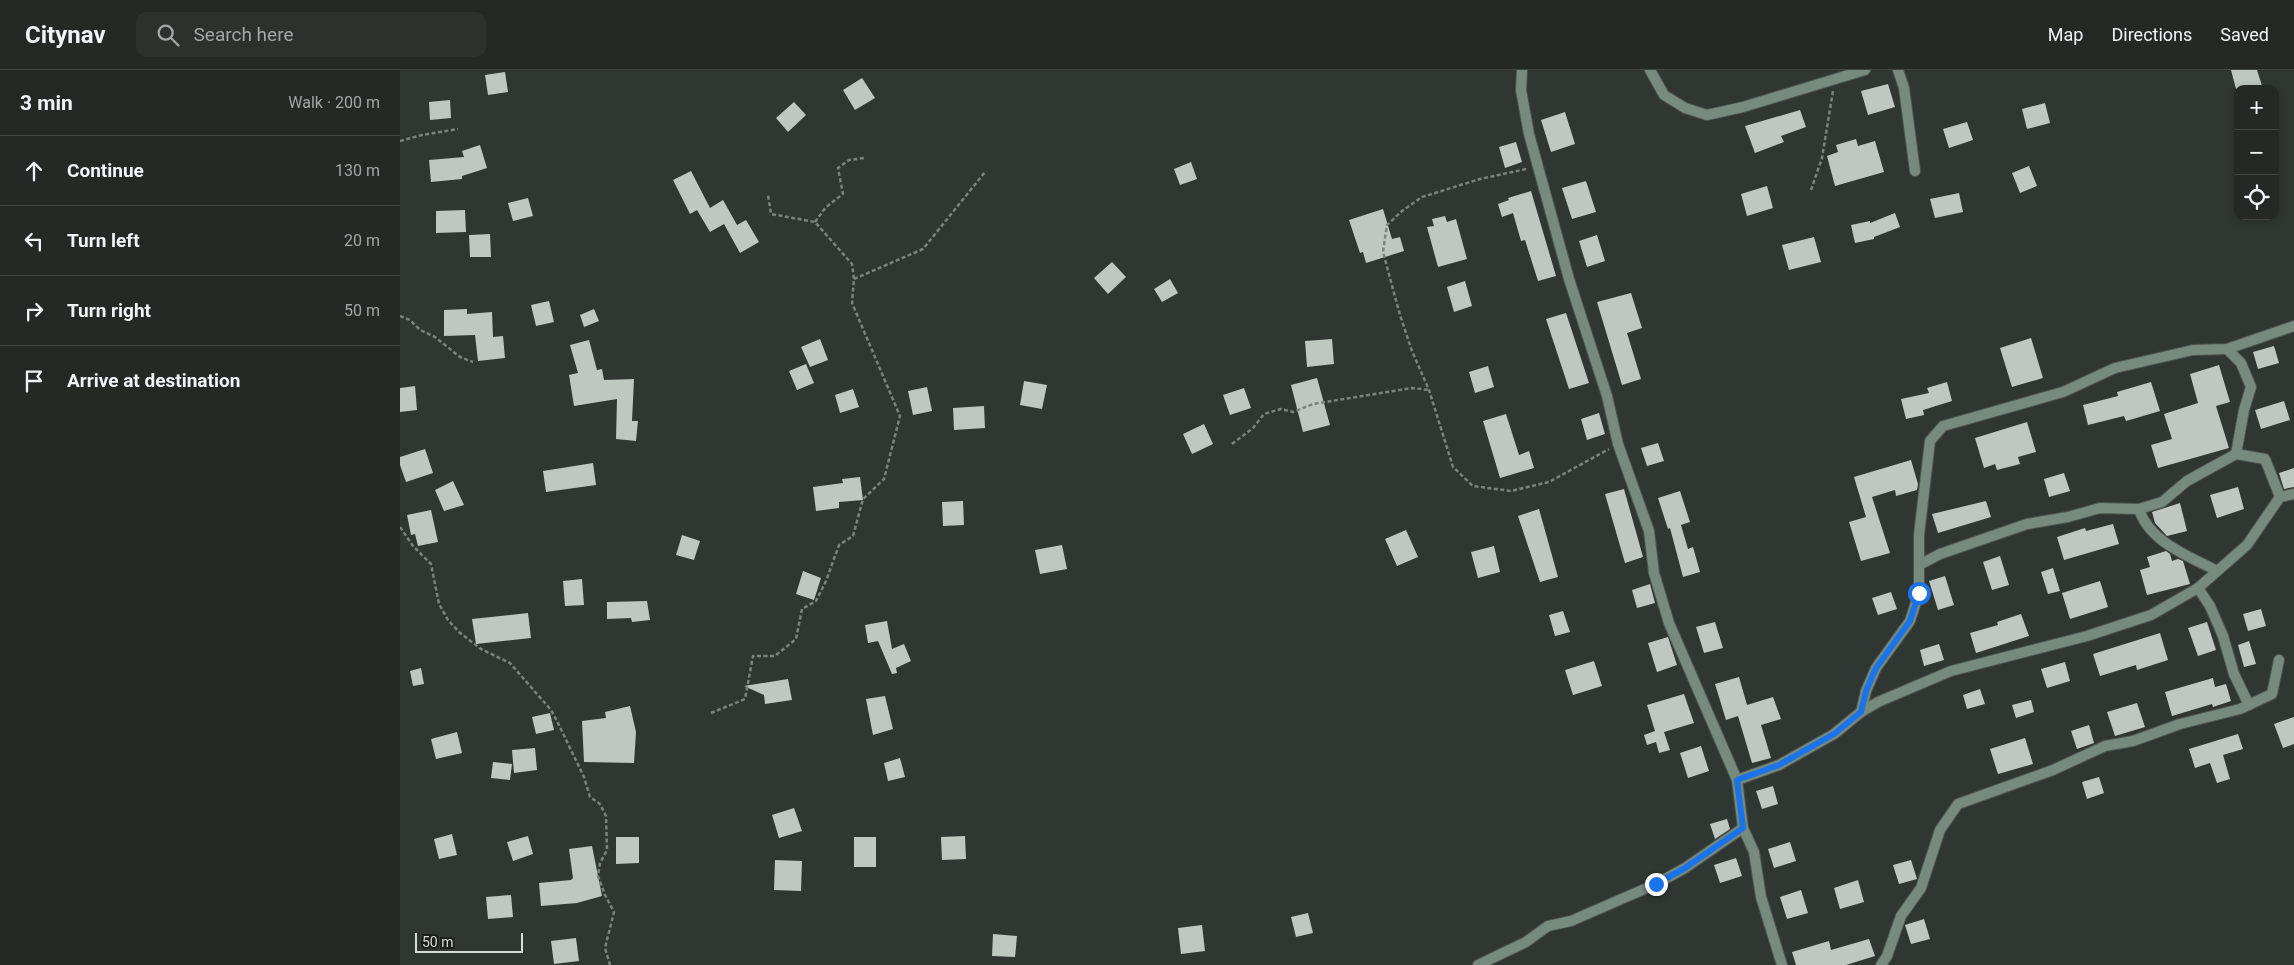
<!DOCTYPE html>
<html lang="en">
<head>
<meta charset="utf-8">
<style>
  body { margin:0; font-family:Roboto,sans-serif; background:#2c312e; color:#f1f3f6 }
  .controls { position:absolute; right:15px; top:15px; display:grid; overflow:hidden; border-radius:10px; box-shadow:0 2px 8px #0003 }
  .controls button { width:45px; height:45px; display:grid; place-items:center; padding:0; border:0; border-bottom:1px solid #414543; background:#242926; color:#f1f3f6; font:25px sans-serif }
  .scale { position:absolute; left:15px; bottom:12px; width:108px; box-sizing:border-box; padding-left:5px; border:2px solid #d8dcd9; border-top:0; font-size:14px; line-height:18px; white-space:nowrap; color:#d8dcd9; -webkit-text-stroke:4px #1a1d1b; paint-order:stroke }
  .stop { position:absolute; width:15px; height:15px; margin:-11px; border:4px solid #1a73e8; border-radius:50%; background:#fff }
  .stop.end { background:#1a73e8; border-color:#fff; box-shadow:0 1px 5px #0008 }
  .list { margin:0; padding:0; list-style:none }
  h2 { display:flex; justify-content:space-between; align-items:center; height:65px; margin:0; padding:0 20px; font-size:21px }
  h2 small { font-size:16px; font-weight:400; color:#a3a6a7 }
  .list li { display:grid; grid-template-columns:32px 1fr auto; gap:15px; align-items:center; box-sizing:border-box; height:70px; padding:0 20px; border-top:1px solid #414543 }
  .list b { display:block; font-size:19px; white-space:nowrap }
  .list em { font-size:16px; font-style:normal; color:#a3a6a7 }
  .icon { flex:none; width:28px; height:28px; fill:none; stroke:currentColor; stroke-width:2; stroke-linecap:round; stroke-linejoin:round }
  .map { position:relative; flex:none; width:1894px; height:895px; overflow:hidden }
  header { display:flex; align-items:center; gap:30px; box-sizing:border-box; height:70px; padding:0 25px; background:#242926; border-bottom:1px solid #414543 }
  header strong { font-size:24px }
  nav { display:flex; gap:28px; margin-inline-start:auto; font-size:18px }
  .search { width:350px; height:45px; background:#2c312e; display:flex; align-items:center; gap:12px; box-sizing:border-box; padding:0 18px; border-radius:10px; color:#a3a6a7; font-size:19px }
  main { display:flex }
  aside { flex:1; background:#242926 }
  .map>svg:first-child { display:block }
</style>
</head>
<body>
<header>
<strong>Citynav</strong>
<div class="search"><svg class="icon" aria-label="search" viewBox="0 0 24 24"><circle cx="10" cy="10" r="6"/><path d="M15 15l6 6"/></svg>Search here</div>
<nav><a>Map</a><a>Directions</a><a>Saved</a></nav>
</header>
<main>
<aside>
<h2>3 min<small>Walk · 200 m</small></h2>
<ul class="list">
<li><svg class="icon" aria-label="ahead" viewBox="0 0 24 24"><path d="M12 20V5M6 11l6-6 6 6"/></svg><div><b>Continue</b></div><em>130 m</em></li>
<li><svg class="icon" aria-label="left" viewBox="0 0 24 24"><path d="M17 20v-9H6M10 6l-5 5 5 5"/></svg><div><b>Turn left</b></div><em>20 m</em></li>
<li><svg class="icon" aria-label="right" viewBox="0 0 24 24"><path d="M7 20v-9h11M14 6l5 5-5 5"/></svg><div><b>Turn right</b></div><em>50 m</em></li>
<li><svg class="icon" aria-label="arrive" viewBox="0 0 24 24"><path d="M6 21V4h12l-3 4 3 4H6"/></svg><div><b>Arrive at destination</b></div></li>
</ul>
</aside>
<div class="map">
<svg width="1894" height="895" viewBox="0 0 1894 895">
  <rect width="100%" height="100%" fill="#303732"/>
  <g fill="#bfc7c1">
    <polygon points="1831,0 1857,0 1863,19 1836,19"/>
    <polygon points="105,2 108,22 88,25 85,5"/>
    <polygon points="462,8 475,28 455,40 443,20"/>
    <polygon points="1488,14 1495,37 1468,45 1461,21"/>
    <polygon points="50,30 51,48 30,50 29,32"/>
    <polygon points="394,32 406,45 388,62 376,48"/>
    <polygon points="1645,33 1650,53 1627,59 1622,39"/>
    <polygon points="1400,40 1406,57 1381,66 1384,72 1355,83 1345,56"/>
    <polygon points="1165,42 1175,74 1151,82 1141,50"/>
    <polygon points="1567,52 1573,70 1549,78 1543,59"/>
    <polygon points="1456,69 1458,76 1475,71 1484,102 1435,116 1427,86 1438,82 1436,75"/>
    <polygon points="1116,72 1122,92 1105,98 1099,77"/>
    <polygon points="80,75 87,98 62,106 62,109 31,112 29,90 64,87 62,81"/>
    <polygon points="791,92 797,109 780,115 774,99"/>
    <polygon points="1629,96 1637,116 1620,123 1612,103"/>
    <polygon points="291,101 310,138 323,130 337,155 346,150 359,172 340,183 324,154 310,162 297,140 290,144 273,110"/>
    <polygon points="1186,111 1196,142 1172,149 1162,118"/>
    <polygon points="1367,116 1373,138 1347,146 1341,124"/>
    <polygon points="1131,121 1156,206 1138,211 1125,170 1121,171 1113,143 1102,147 1098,134 1109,130 1108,128"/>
    <polygon points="1559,123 1563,142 1535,148 1530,129"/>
    <polygon points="128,128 133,146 113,151 108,133"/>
    <polygon points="983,139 992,169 1000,167 1004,181 966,193 963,182 960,183 949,150"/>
    <polygon points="65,140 66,162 36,163 36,141"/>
    <polygon points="1495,143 1500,157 1474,167 1474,169 1455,173 1451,155 1470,151 1470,153"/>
    <polygon points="1045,146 1047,152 1056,149 1067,189 1038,197 1027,157 1034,156 1032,149"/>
    <polygon points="90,164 91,187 70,187 69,165"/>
    <polygon points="1197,165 1205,191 1187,197 1179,171"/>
    <polygon points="1414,167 1421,192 1389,200 1382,175"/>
    <polygon points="712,192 726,207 708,224 694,208"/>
    <polygon points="770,209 778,223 762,232 754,219"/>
    <polygon points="1065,211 1072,236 1054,242 1047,217"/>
    <polygon points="1231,223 1242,258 1227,263 1241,309 1222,315 1197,232"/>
    <polygon points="149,231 154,252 136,256 131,235"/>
    <polygon points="67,239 67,244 92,242 93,267 103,266 105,288 78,291 75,265 44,266 44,240"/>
    <polygon points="194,239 199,251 184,257 180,245"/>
    <polygon points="1166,243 1189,313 1169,319 1146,249"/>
    <polygon points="1631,268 1643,308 1612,317 1600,278"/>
    <polygon points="420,269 428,290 410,297 401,277"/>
    <polygon points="932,269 934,294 907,297 905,271"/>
    <polygon points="189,270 197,300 202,299 204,310 234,309 232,351 238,351 236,371 216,369 217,329 174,336 169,305 178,303 170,275"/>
    <polygon points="1874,276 1879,293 1858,299 1853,282"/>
    <polygon points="406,294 414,313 397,320 389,301"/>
    <polygon points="1819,295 1830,332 1816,336 1829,378 1758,398 1751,375 1772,369 1764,344 1798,333 1790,304"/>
    <polygon points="1088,296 1094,317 1075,323 1069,302"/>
    <polygon points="917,308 930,355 903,362 891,315"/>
    <polygon points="624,311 647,315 642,339 620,335"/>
    <polygon points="1547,312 1552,331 1523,340 1524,345 1506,349 1501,329 1529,323 1527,318"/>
    <polygon points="1751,312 1760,341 1726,351 1724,346 1688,355 1683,335 1718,326 1717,322"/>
    <polygon points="15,316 17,340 0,342 0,318"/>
    <polygon points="527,317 532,341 513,345 508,321"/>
    <polygon points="844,318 851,338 830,345 823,325"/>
    <polygon points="453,319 459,337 440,343 435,325"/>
    <polygon points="1884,331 1890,350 1861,359 1855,340"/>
    <polygon points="584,336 585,358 554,360 553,338"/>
    <polygon points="1199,343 1205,364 1187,370 1181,349"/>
    <polygon points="1106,344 1119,385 1129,381 1134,398 1100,408 1083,351"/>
    <polygon points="1627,352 1636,382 1618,387 1620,394 1597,400 1595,394 1584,398 1575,368"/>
    <polygon points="804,354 813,374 792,384 783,364"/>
    <polygon points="1258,373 1264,391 1247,396 1241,378"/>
    <polygon points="25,379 33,403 6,412 0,395 0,387"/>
    <polygon points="1511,390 1518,414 1517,420 1496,426 1495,420 1472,427 1490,483 1461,491 1449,452 1466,447 1454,407"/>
    <polygon points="193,393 196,415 146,422 143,401"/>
    <polygon points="1894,398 1894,417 1884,419 1879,403"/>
    <polygon points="1664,403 1670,421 1649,427 1644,409"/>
    <polygon points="460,407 463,430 439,432 439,438 416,441 413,417 443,413 442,409"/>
    <polygon points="53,411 64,435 44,441 35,420"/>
    <polygon points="1838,417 1844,439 1817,448 1810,425"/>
    <polygon points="1224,419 1243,487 1225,493 1205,424"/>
    <polygon points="1280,421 1290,452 1281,455 1288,479 1293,477 1300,502 1283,507 1270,458 1268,459 1258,428"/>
    <polygon points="563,431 564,455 543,456 542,432"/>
    <polygon points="1586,431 1591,447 1538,463 1532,444"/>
    <polygon points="1780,433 1787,461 1767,466 1755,453 1752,442"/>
    <polygon points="1139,439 1158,507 1140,512 1118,446"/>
    <polygon points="31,440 38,472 18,476 15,464 11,465 7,445"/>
    <polygon points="1713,454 1719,474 1664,490 1657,467 1685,458 1686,461"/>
    <polygon points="1006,460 1018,487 997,496 985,469"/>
    <polygon points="282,465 300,471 294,490 276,485"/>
    <polygon points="662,475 667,499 640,504 635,480"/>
    <polygon points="1094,476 1100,502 1078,508 1071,482"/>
    <polygon points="1766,481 1770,484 1772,491 1778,489 1783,491 1790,514 1747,525 1740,500 1750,497 1747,487"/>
    <polygon points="1600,486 1609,515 1592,520 1583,492"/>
    <polygon points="1653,498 1660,521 1648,524 1641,502"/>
    <polygon points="403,501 421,508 414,530 396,524"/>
    <polygon points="1545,506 1554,535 1538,540 1529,511"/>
    <polygon points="182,509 184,535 165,536 163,511"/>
    <polygon points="1700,511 1708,537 1670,549 1662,523"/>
    <polygon points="1250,514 1255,533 1237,538 1232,520"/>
    <polygon points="1491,522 1497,539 1478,545 1472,528"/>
    <polygon points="247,531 250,550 232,552 231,548 207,549 207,532"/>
    <polygon points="1861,539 1866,556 1848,561 1843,544"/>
    <polygon points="1163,541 1170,562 1155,566 1149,545"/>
    <polygon points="128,543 131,568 76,574 72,549"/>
    <polygon points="1621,544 1629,566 1576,583 1570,563 1598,555 1597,552"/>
    <polygon points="487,551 492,579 504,574 511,591 496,598 497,603 492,604 478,571 468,573 465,555"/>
    <polygon points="1315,552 1323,578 1304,583 1296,557"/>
    <polygon points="1807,552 1816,580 1798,586 1788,558"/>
    <polygon points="1760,563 1768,590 1737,600 1736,595 1700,606 1693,584"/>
    <polygon points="1268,567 1277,595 1257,602 1248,573"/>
    <polygon points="1849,571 1856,594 1844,597 1838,575"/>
    <polygon points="1539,574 1544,590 1524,596 1520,580"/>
    <polygon points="1194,591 1202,616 1173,625 1165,600"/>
    <polygon points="1665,592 1670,611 1647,618 1641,599"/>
    <polygon points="21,598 24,614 13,616 10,601"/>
    <polygon points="1339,607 1347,635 1373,627 1381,649 1361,655 1371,688 1352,693 1338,646 1326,650 1315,614"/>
    <polygon points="1813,608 1815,617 1826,614 1831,631 1813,637 1812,634 1772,646 1765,622"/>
    <polygon points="388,609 392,630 365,634 364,625 344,616"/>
    <polygon points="1580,619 1585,634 1567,639 1563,625"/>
    <polygon points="1284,624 1294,653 1264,662 1270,680 1259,683 1256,672 1247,675 1244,665 1255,661 1247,635"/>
    <polygon points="485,626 493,659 473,665 466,629"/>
    <polygon points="1631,630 1634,642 1616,648 1612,635"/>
    <polygon points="1737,633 1745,657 1715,666 1707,642"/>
    <polygon points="230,636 236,662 234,693 184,692 182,651 206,648 205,642"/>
    <polygon points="150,643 154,660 136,664 132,647"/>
    <polygon points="1894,647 1894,674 1883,678 1874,654"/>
    <polygon points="1689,655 1694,673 1677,679 1671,661"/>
    <polygon points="57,662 62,683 36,689 31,669"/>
    <polygon points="1838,664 1843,679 1823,685 1830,709 1817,713 1810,693 1795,698 1789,679"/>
    <polygon points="1625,668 1633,694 1598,704 1590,679"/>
    <polygon points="1301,676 1309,701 1288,708 1280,683"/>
    <polygon points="135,678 137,700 114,703 112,680"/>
    <polygon points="500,688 505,707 488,711 484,693"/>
    <polygon points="93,692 112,694 110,710 91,708"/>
    <polygon points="1699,707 1704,723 1687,729 1682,712"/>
    <polygon points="1373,716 1378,734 1362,739 1356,721"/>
    <polygon points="394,738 402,761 379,768 372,745"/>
    <polygon points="1327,749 1330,759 1315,769 1310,754"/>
    <polygon points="52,764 57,785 39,789 34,769"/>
    <polygon points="128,766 133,784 113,791 107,772"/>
    <polygon points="565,766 566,789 542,790 541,767"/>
    <polygon points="216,767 239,767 239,793 216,794"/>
    <rect x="454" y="767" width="22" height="30"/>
    <polygon points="1390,772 1396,791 1374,798 1368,779"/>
    <polygon points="192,776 202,826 177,833 141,836 139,813 171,810 173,808 169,779"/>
    <polygon points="1336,788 1342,806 1320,813 1314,795"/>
    <polygon points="375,790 402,791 401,821 374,820"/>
    <polygon points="1511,790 1517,809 1499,814 1493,795"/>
    <polygon points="1458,810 1464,832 1440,839 1434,818"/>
    <polygon points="1401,820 1408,843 1387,849 1380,827"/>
    <polygon points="111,825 113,847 88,849 86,827"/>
    <polygon points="908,843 913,863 896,867 891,847"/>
    <polygon points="1524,849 1530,869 1511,874 1505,855"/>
    <polygon points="802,855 805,881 781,884 778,858"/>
    <polygon points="593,864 617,866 615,887 592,886"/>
    <polygon points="176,868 179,891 154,894 151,871"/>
    <polygon points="1469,869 1475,886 1446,895 1396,895 1392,882 1429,871 1431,880"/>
  </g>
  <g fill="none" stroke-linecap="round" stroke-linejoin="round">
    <defs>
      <g id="minor">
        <polyline points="1122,0 1121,20 1129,64 1169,209 1207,326 1218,374 1249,461 1254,503 1269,553 1337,710 1343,758 1354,782 1361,827 1382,895"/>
        <polyline points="1250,0 1264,25 1285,38 1307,45 1343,37 1465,0"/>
        <polyline points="1498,0 1504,18 1515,101"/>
        <polyline points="1827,279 1841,293 1851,317 1844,340 1836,384"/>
        <path d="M1739 439C1749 472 1789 486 1817 501"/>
        <polyline points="1519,495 1519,465 1530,371 1543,356 1663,322 1715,298 1793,280 1827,279 1894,256"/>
        <polyline points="1798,518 1810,536 1823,566 1834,604 1849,635"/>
        <polyline points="1461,642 1466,621 1476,598 1510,551 1519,523 1519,495 1540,484 1627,454 1668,447 1700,438 1739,439 1762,432 1787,411 1836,384 1865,389 1880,427"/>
        <polyline points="1337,710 1379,695 1434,664 1461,642 1478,632 1551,601 1687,566 1751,545 1798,518 1847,475 1880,427 1894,424"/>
        <polyline points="1078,895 1126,872 1148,856 1171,851 1256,814 1285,798 1343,758"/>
        <polyline points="1481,895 1487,886 1501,846 1521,818 1540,760 1558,734 1653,700 1705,676 1733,671 1780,654 1840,639 1872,624 1879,590"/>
      </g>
    </defs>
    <use href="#minor" stroke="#4e5550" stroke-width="12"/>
    <g stroke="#7c827d" stroke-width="2.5" stroke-dasharray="4 2.5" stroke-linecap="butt">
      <polyline points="0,71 22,65 58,59"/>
      <polyline points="1126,99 1080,109 1022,127 1002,141 987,155 983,182 1000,245 1012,281 1029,320 1053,397 1073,416 1111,421 1149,412 1209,379"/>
      <polyline points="1411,120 1422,88 1433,21"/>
      <polyline points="415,152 426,137 443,124 438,98 449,90 464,88"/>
      <polyline points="454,209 523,179 585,102"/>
      <polyline points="0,246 10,250 20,260 35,267 60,287 73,292"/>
      <polyline points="832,374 853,358 864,344 881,339 893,342 913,334 1012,318 1029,320"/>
      <polyline points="0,457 13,476 31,494 39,534 48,550 59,562 81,579 110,593 151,640 157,651 184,707 190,727 200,734 206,746 207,780 200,793 198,806 205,825 214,842 205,878 210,895"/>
      <polyline points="311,643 345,629 353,586 375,586 396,569 402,539 416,531 426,511 439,475 453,466 463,429 484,409 500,346 452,233 454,209 452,194 415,152 371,144 368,125"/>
    </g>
    <use href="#minor" stroke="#768a7d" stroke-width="10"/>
  </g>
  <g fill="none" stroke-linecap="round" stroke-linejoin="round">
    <polyline stroke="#1a73e8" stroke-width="6" points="1256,814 1285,798 1343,758 1337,710 1379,695 1434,664 1461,642 1466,621 1476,598 1510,551 1519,523"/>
  </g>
</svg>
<div class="controls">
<button>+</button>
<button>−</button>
<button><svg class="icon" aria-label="locate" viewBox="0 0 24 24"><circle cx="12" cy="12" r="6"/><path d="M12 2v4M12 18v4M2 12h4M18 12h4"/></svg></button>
</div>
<div class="scale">50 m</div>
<div class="stop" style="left:1519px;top:523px"></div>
<div class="stop end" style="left:1256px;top:814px"></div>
</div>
</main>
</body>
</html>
